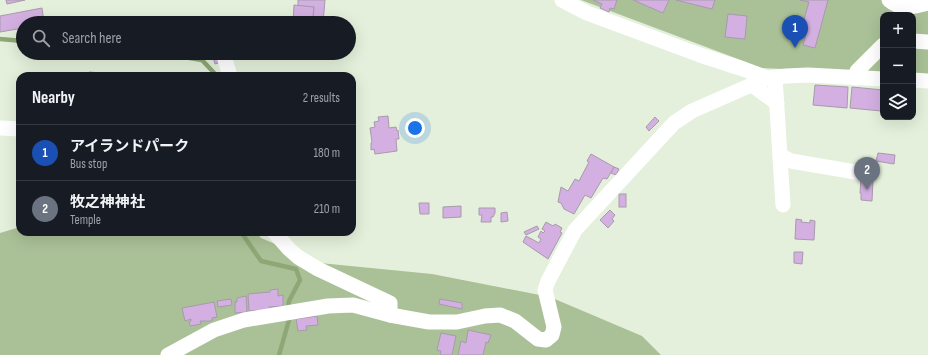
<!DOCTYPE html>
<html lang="en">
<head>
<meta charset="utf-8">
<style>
  body { margin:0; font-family:"Sofia Sans Condensed","Noto Sans JP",sans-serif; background:#20242c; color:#f1f3f6 }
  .controls { position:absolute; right:12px; top:12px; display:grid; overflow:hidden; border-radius:8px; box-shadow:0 4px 16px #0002 }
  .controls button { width:36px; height:36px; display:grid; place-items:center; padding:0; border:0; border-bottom:1px solid #363941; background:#171b24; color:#f1f3f6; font:20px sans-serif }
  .you { position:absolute; left:415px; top:128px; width:14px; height:14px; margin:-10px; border:3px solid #fff; border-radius:50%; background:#1a73e8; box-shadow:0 0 0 6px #1a73e833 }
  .badge { display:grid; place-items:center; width:26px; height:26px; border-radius:50%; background:#d93025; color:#fff; font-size:13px; font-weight:700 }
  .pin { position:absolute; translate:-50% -33px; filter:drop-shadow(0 1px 2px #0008) }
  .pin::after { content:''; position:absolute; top:21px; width:14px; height:12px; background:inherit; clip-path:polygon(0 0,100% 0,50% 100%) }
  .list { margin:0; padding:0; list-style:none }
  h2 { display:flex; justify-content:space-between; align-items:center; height:52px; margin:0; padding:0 16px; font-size:17px }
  h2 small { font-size:13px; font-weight:400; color:#9ea1a6 }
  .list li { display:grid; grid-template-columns:26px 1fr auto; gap:12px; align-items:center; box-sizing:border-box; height:56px; padding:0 16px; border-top:1px solid #363941 }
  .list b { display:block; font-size:15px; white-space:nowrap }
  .list p { margin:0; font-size:13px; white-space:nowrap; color:#9ea1a6 }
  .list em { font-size:13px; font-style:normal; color:#9ea1a6 }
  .icon { flex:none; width:22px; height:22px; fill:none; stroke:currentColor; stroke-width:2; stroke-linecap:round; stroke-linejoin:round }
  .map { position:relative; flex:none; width:928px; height:355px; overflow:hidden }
  .search { position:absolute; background:#171b24; box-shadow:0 4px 16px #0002; left:16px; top:16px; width:340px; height:44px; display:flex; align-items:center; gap:10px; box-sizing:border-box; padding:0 14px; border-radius:22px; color:#9ea1a6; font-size:15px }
  .panel { position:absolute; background:#171b24; box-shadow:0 4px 16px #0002; left:16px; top:72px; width:340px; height:164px; border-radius:12px }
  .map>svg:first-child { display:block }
</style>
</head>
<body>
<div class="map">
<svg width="928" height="355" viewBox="0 0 928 355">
  <rect width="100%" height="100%" fill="#e4f0db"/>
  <g fill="#aac197">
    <polygon points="581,0 928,0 928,77 913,76 913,15 883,15 883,74 762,68"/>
    <polygon points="20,227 20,232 256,232 261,238 320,263 432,274 550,297 642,336 661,355 0,355 0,233"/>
  </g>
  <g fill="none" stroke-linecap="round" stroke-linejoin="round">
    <g stroke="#8da876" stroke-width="4.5">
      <polyline points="0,39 23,41"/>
      <polyline points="159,53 202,60 217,76"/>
      <polyline points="241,232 261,261 296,269 300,280 289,301 288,307"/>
      <polyline points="279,355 289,320"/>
    </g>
  </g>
  <g fill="#d3b0e1" stroke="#a79aac">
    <polygon points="6,0 25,0 7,4"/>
    <polygon points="298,0 325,0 323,23 318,23 318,17 313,17 314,7 298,6"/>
    <polygon points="593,0 617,0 614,9 610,8 609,12 600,8 602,4"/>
    <polygon points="633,0 669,0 663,13"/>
    <polygon points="676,0 715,0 712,9"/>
    <polygon points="800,0 828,0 815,48 803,45 808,27 802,26 809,2"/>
    <polygon points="294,5 314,7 313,17 318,17 318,23 293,23"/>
    <polygon points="42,8 44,23 23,23 23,28 0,32 0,16"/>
    <polygon points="728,14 747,16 745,39 725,37"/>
    <polygon points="219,53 221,62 215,64 212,54"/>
    <polygon points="89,72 102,73 101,76 88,76"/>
    <polygon points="815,85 848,87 847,108 813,105"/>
    <polygon points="852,87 883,90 881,111 850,108"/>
    <polygon points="388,116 389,128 396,127 397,131 398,130 399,139 396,139 397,151 375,154 374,149 371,150 371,143 372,142 370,128 375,127 374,122 379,121 378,117"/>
    <polygon points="655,117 659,121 649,131 646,127"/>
    <polygon points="878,153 895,155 894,164 876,161"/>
    <polygon points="591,154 614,167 607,179 603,178 591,198 585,195 574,214 564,209 561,203 558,202 561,187 568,191 575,179 579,181 589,162 587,161"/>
    <polygon points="614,167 619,169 616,175 611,173"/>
    <polygon points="861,179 873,180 872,201 861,200 861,193 860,193"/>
    <rect x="619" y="194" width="7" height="13"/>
    <polygon points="419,203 429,203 429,214 420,214"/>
    <polygon points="461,206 461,217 443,218 443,207"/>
    <polygon points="479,208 495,208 495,213 493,217 491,217 491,222 481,222 482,215 479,215"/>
    <polygon points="610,210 615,215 612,219 614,221 608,228 600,220"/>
    <polygon points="507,212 508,221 501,222 501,213"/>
    <polygon points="796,219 802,220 801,222 810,223 810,220 815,221 814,240 795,239"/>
    <polygon points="546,222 553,226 555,224 562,228 560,232 562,233 548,259 523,242 526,236 539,243 541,239 538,237 541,231 543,233 545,231 542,229"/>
    <polygon points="537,226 539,229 526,235 524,232"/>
    <polygon points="794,252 803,252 802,264 794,263"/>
    <polygon points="278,289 278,296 283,295 283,306 269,307 269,310 249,311 248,294 270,292 270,290"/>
    <polygon points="246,296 247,312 235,313 235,302 237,302 237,298"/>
    <polygon points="231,299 232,305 218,307 217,301"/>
    <polygon points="440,299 462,303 462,309 439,304"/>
    <polygon points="214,302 217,317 212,318 212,321 200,321 201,324 190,326 189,322 191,321 191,319 185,321 182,308"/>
    <polygon points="317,316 318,325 306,326 307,330 298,331 296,319"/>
    <polygon points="468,330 491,335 488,343 486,342 483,355 458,355 461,341 466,343"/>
    <polygon points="441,333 456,336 452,355 440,355 441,351 437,350"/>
  </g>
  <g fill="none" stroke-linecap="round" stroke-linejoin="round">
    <g stroke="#fff" stroke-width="15">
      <polyline points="562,0 587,13 700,55 743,69 767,78"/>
      <path d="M889 0C902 11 912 7 928 3"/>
      <polyline points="913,41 928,42"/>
      <polyline points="223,53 230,76"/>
      <polyline points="775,77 783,205"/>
      <polyline points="855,78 857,71 883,45"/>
      <polyline points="913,80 928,81"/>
      <polyline points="752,85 777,103"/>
      <polyline points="0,128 20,129"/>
      <polyline points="780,155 791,161 861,173"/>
      <polyline points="274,232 289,249 298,257 318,269 390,303 390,315"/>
      <polyline points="168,355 214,330 244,320 328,306 353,305 390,315 429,322 457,322 485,316 500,315 515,321 538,339 546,340 552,335 554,327 545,290 548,281 575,230 674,123 692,111 767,78 786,76 808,75 883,79"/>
    </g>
  </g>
</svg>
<div class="controls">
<button>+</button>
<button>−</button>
<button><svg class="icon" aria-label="layers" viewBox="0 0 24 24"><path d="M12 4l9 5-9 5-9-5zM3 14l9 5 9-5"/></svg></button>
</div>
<div class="you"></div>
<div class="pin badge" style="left:795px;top:48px;background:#1a4fb4">1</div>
<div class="pin badge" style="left:867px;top:190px;background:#6b7280">2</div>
<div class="search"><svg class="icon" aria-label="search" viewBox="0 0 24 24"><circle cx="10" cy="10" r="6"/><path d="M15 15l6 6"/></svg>Search here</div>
<section class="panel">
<h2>Nearby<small>2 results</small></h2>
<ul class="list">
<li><span class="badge" style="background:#1a4fb4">1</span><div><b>アイランドパーク</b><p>Bus stop</p></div><em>180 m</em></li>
<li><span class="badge" style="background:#6b7280">2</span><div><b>牧之神神社</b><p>Temple</p></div><em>210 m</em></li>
</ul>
</section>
</div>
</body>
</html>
